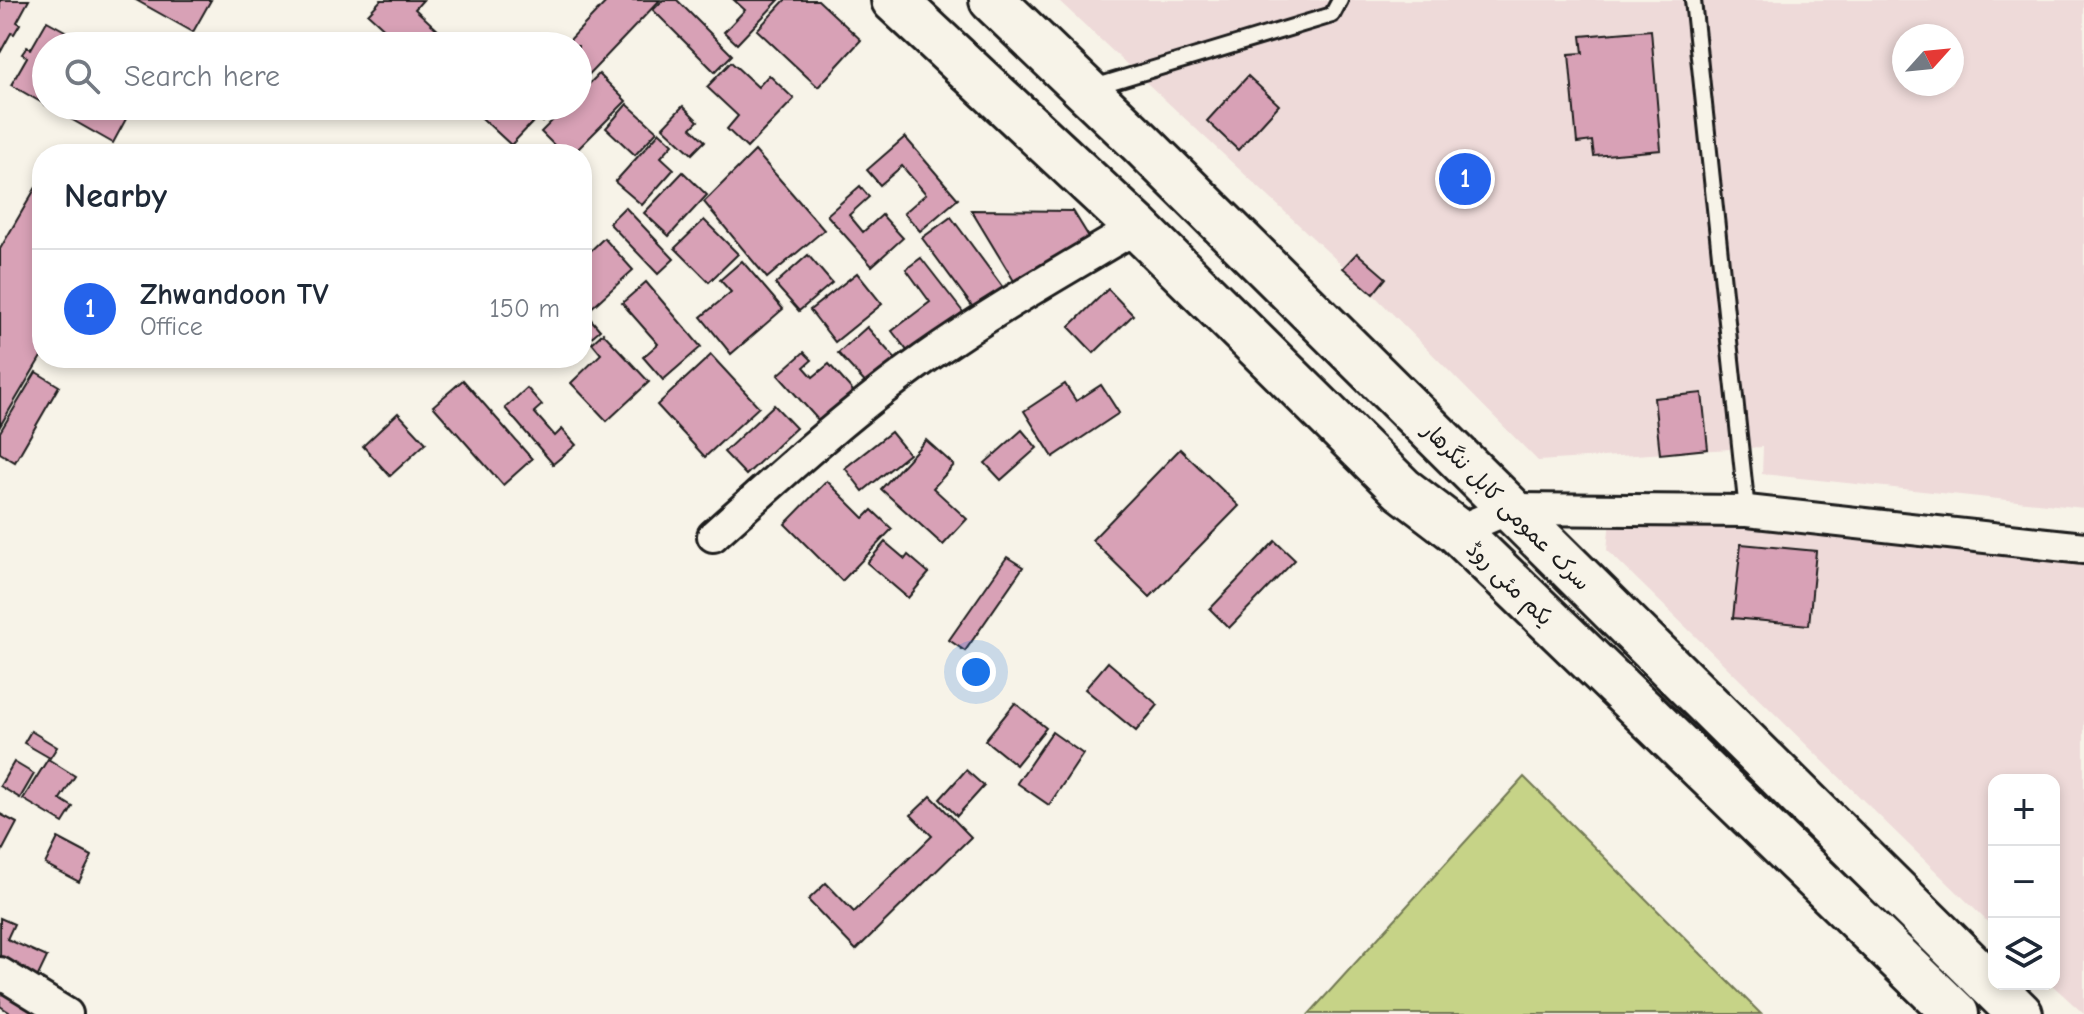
<!DOCTYPE html>
<html lang="en">
<head>
<meta charset="utf-8">
<style>
  body { margin:0; font-family:"Comic Neue","Playpen Sans Arabic",sans-serif; background:#f6f6f7; color:#1f2937 }
  .controls { position:absolute; right:24px; bottom:24px; display:grid; overflow:hidden; border-radius:16px; box-shadow:0 4px 12px #0003 }
  .controls button { width:72px; height:72px; display:grid; place-items:center; padding:0; border:0; border-bottom:2px solid #e0e1e3; background:#fff; color:#1f2937; font:40px sans-serif }
  .compass { position:absolute; left:1892px; top:24px; width:72px; height:72px; border-radius:50%; background:#fff; box-shadow:0 4px 12px #0003; rotate:63deg }
  .you { position:absolute; left:976px; top:672px; width:28px; height:28px; margin:-20px; border:6px solid #fff; border-radius:50%; background:#1a73e8; box-shadow:0 0 0 12px #1a73e833 }
  .badge { display:grid; place-items:center; width:52px; height:52px; border-radius:50%; background:#2563eb; color:#fff; font-size:26px; font-weight:700 }
  .pin { position:absolute; translate:-50% -50%; border:4px solid #fff; box-shadow:0 2px 8px #0006 }
  .list { margin:0; padding:0; list-style:none }
  h2 { display:flex; justify-content:space-between; align-items:center; height:104px; margin:0; padding:0 32px; font-size:34px }
  h2 small { font-size:26px; font-weight:400; color:#747a83 }
  .list li { display:grid; grid-template-columns:52px 1fr auto; gap:24px; align-items:center; box-sizing:border-box; height:120px; padding:0 32px; border-top:2px solid #e0e1e3 }
  .list b { display:block; font-size:30px; white-space:nowrap }
  .list p { margin:0; font-size:26px; white-space:nowrap; color:#747a83 }
  .list em { font-size:26px; font-style:normal; color:#747a83 }
  .icon { flex:none; width:44px; height:44px; fill:none; stroke:currentColor; stroke-width:2; stroke-linecap:round; stroke-linejoin:round }
  .map { position:relative; flex:none; width:2084px; height:1014px; overflow:hidden }
  .search { position:absolute; background:#fff; box-shadow:0 4px 12px #0003; left:32px; top:32px; width:560px; height:88px; display:flex; align-items:center; gap:20px; box-sizing:border-box; padding:0 28px; border-radius:44px; color:#747a83; font-size:30px }
  .panel { position:absolute; background:#fff; box-shadow:0 4px 12px #0003; left:32px; top:144px; width:560px; height:224px; border-radius:32px }
  .map>svg:first-child { display:block }
</style>
</head>
<body>
<div class="map">
<svg width="2084" height="1014" viewBox="0 0 2084 1014">
  <rect width="100%" height="100%" fill="#f7f3e8"/>
  <filter id="ink" filterUnits="userSpaceOnUse"><feTurbulence type="fractalNoise" baseFrequency=".0125" numOctaves="2"/><feDisplacementMap in="SourceGraphic" scale="16" xChannelSelector="R" yChannelSelector="G"/><feConvolveMatrix kernelMatrix="1 2 1 2 8 2 1 2 1" color-interpolation-filters="sRGB"/></filter>
  <g filter="url(#ink)">
    <g fill="#eedad9" fill-rule="evenodd">
      <path d="M1058 0H2084V508L1762 474 1763 447 1538 461 1373 294ZM1904 36H1952V84H1904Z"/>
      <polygon points="1611,510 2084,548 2084,1014 2051,984 2054,984 2054,780 1994,780 1994,928 1607,550"/>
    </g>
    <polygon fill="#c6d387" stroke="#717852" stroke-width="2" points="1524,777 1761,1014 1309,1014"/>
    <g fill="#d8a1b6" stroke="#1c1c1c" stroke-width="2">
      <polygon points="0,0 29,0 17,22 20,24 14,34 11,33 0,53"/>
      <polygon points="136,0 211,0 193,32"/>
      <polygon points="381,0 423,0 415,9 455,46 403,46 368,14"/>
      <polygon points="608,0 660,0 578,86 578,46 564,46"/>
      <polygon points="663,0 677,0 732,55 715,72 653,10"/>
      <polygon points="734,0 779,0 737,44 724,32 745,10"/>
      <polygon points="785,0 818,0 861,40 818,87 757,30"/>
      <polygon points="47,21 92,46 46,46 46,105 11,85 27,57 22,54 27,47 31,49"/>
      <polygon points="1651,30 1661,150 1594,156 1592,141 1577,143 1569,54 1583,53 1581,36"/>
      <polygon points="731,62 758,87 769,75 794,99 747,148 727,129 738,116 707,87"/>
      <polygon points="599,74 626,101 573,154 563,154 541,132 567,106 578,106 578,95"/>
      <polygon points="1248,76 1279,105 1238,150 1207,121"/>
      <polygon points="627,104 657,131 635,155 606,128"/>
      <polygon points="48,106 133,106 113,143"/>
      <polygon points="469,106 520,106 535,120 511,145"/>
      <polygon points="526,106 558,106 543,122"/>
      <polygon points="683,106 698,121 691,128 705,141 692,154 663,127"/>
      <polygon points="660,132 673,144 661,157 674,169 642,205 615,182"/>
      <polygon points="905,137 958,199 920,231 904,213 926,194 902,166 880,185 867,170"/>
      <polygon points="755,151 824,230 767,278 704,202"/>
      <polygon points="683,172 707,195 669,236 644,213"/>
      <polygon points="42,177 42,355 0,426 0,249"/>
      <polygon points="860,186 869,197 849,215 863,232 882,215 903,238 872,266 827,215"/>
      <polygon points="625,207 674,259 658,274 609,223"/>
      <polygon points="971,210 1073,211 1089,237 1014,281"/>
      <polygon points="951,217 1004,289 975,310 922,238"/>
      <polygon points="704,220 738,254 709,282 675,248"/>
      <polygon points="604,238 633,270 589,310 582,303 582,259"/>
      <polygon points="1357,253 1386,278 1373,294 1343,268"/>
      <polygon points="808,255 832,283 799,311 775,284"/>
      <polygon points="921,258 963,312 909,353 892,331 930,302 906,269"/>
      <polygon points="742,261 783,309 731,354 701,317 731,292 720,280"/>
      <polygon points="857,273 882,304 835,342 810,310"/>
      <polygon points="646,282 701,347 663,380 643,357 658,344 622,303"/>
      <polygon points="1108,289 1133,315 1094,353 1069,327"/>
      <polygon points="582,309 600,330 582,345"/>
      <polygon points="867,327 898,362 870,388 838,353"/>
      <polygon points="603,333 649,382 607,421 571,383 601,354 592,343"/>
      <polygon points="804,352 812,360 804,367 813,377 829,364 854,392 820,422 778,375"/>
      <polygon points="711,355 759,407 705,457 657,405"/>
      <polygon points="36,372 59,386 15,462 0,453 0,432"/>
      <polygon points="463,380 532,459 503,485 433,406"/>
      <polygon points="1065,384 1076,401 1101,385 1119,413 1053,457 1024,411"/>
      <polygon points="527,388 542,405 534,412 555,436 562,429 576,445 553,464 505,408"/>
      <polygon points="1702,393 1708,449 1660,454 1654,398"/>
      <polygon points="774,405 796,428 746,475 724,452"/>
      <polygon points="398,413 426,443 390,476 363,446"/>
      <polygon points="1022,430 1037,448 1001,480 985,463"/>
      <polygon points="891,432 909,454 863,491 845,468"/>
      <polygon points="926,440 954,465 933,488 967,519 943,545 881,489"/>
      <polygon points="1180,449 1239,506 1150,597 1092,540"/>
      <polygon points="827,481 864,518 872,510 892,529 842,581 785,524"/>
      <polygon points="1275,541 1295,560 1229,628 1210,609"/>
      <polygon points="885,542 905,559 908,555 929,573 908,598 867,563"/>
      <polygon points="1741,544 1816,551 1809,625 1733,618"/>
      <polygon points="1007,557 1023,567 965,651 949,640"/>
      <polygon points="1108,662 1158,705 1136,731 1085,689"/>
      <polygon points="1015,703 1046,728 1016,765 985,740"/>
      <polygon points="31,731 57,747 50,758 24,743"/>
      <polygon points="1052,732 1083,754 1049,805 1017,783"/>
      <polygon points="48,759 75,776 60,799 73,807 63,823 23,799"/>
      <polygon points="14,762 34,774 20,798 0,786"/>
      <polygon points="966,770 984,786 957,816 940,799"/>
      <polygon points="931,796 971,837 856,950 808,900 826,883 854,912 932,836 911,815"/>
      <polygon points="0,814 17,823 0,855"/>
      <polygon points="58,838 92,856 79,882 45,864"/>
      <polygon points="0,918 14,924 7,939 47,957 37,978 0,961"/>
      <polygon points="0,982 39,1002 32,1014 12,1014 0,1006"/>
    </g>
    <g fill="none" stroke-linecap="round" stroke-linejoin="round">
      <defs>
        <g id="lane">
          <polyline points="1693,0 1747,511"/>
          <polyline points="1094,87 1332,15 1340,0"/>
        </g>
        <g id="street">
          <polyline points="1457,531 1509,509 1747,511 2084,548"/>
          <path d="M713 536C781 475 849 412 924 359 992 311 1065 270 1137 227"/>
          <polyline points="0,973 67,1014"/>
        </g>
        <g id="highway">
          <polyline points="894,0 1137,227 1402,489 1457,531 1956,1014"/>
          <polyline points="992,0 1140,142 2020,1014"/>
        </g>
      </defs>
      <use href="#lane" stroke="#1c1c1c" stroke-width="20"/>
      <use href="#street" stroke="#1c1c1c" stroke-width="36"/>
      <use href="#highway" stroke="#1c1c1c" stroke-width="50"/>
      <use href="#lane" stroke="#f7f3e8" stroke-width="14"/>
      <use href="#street" stroke="#f7f3e8" stroke-width="30"/>
      <use href="#highway" stroke="#f7f3e8" stroke-width="44"/>
    </g>
  </g>
  <g text-anchor="middle" stroke-width="6" stroke-linejoin="round" paint-order="stroke">
    <g font-size="22" fill="#1c1c1c" stroke="#f7f3e8">
      <text transform="translate(1507 506) rotate(45)" y="8">سرک عمومی کابل ننگرهار</text>
      <text transform="translate(1510 583) rotate(44)" y="8">یکم مئی روڈ</text>
    </g>
  </g>
</svg>
<div class="controls">
<button>+</button>
<button>−</button>
<button><svg class="icon" aria-label="layers" viewBox="0 0 24 24"><path d="M12 4l9 5-9 5-9-5zM3 14l9 5 9-5"/></svg></button>
</div>
<svg class="compass" viewBox="-18 -18 36 36"><path d="M0-13l5 13h-10z" fill="#e53935"/><path d="M0 13l5-13h-10z" fill="#747a83"/></svg>
<div class="you"></div>
<div class="pin badge" style="left:1465px;top:179px">1</div>
<div class="search"><svg class="icon" aria-label="search" viewBox="0 0 24 24"><circle cx="10" cy="10" r="6"/><path d="M15 15l6 6"/></svg>Search here</div>
<section class="panel">
<h2>Nearby<small></small></h2>
<ul class="list">
<li><span class="badge">1</span><div><b>Zhwandoon TV</b><p>Office</p></div><em>150 m</em></li>
</ul>
</section>
</div>
</body>
</html>
